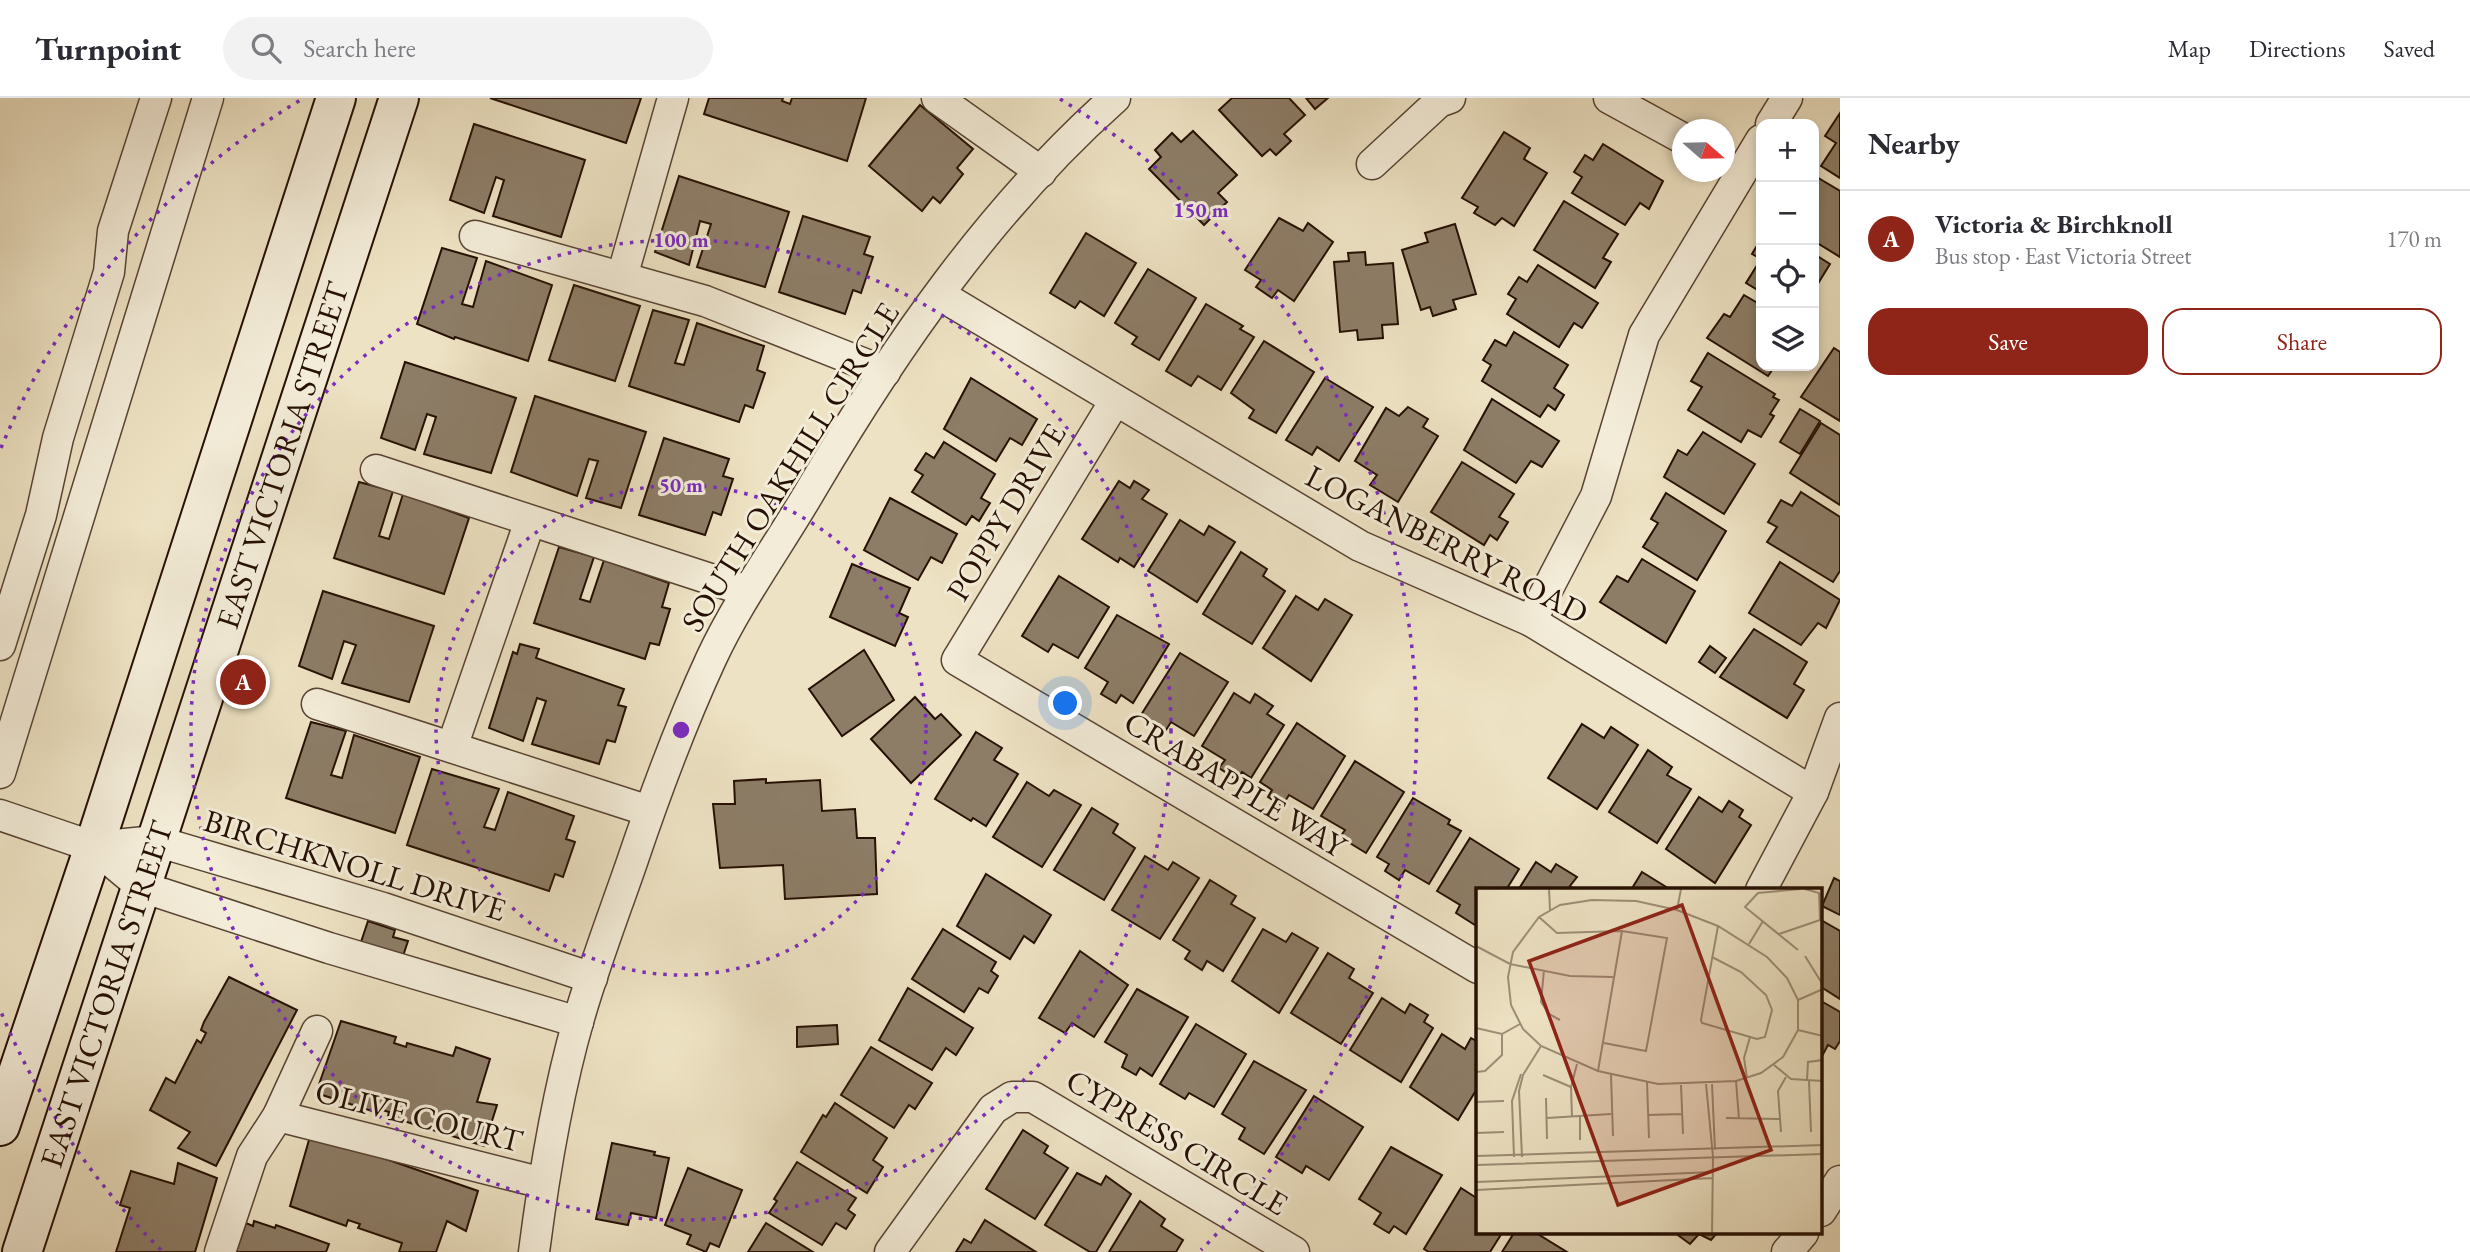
<!DOCTYPE html>
<html lang="en">
<head>
<meta charset="utf-8">
<style>
  body { margin:0; font-family:"EB Garamond",serif; background:#f2f2f3; color:#2b2b33 }
  .controls { position:absolute; right:21px; top:21px; display:grid; overflow:hidden; border-radius:14px; box-shadow:0 4px 10px #0003 }
  .controls button { width:63px; height:63px; display:grid; place-items:center; padding:0; border:0; border-bottom:2px solid #e1e1e2; background:#fff; color:#2b2b33; font:35px sans-serif }
  .compass { position:absolute; left:1672px; top:21px; width:63px; height:63px; border-radius:50%; background:#fff; box-shadow:0 4px 10px #0003; rotate:110deg }
  .you { position:absolute; left:1066px; top:606px; width:24px; height:24px; margin:-18px; border:5px solid #fff; border-radius:50%; background:#1a73e8; box-shadow:0 0 0 10px #1a73e833 }
  .badge { display:grid; place-items:center; width:46px; height:46px; border-radius:50%; background:#8f2418; color:#fff; font-size:23px; font-weight:700 }
  .pin { position:absolute; translate:-50% -50%; border:4px solid #fff; box-shadow:0 2px 7px #0006 }
  .list { margin:0; padding:0; list-style:none }
  h2 { display:flex; justify-content:space-between; align-items:center; height:91px; margin:0; padding:0 28px; font-size:30px }
  h2 small { font-size:23px; font-weight:400; color:#7c7c81 }
  .list li { display:grid; grid-template-columns:46px 1fr auto; gap:21px; align-items:center; box-sizing:border-box; height:98px; padding:0 28px; border-top:2px solid #e1e1e2 }
  .list b { display:block; font-size:26px; white-space:nowrap }
  .list p { margin:0; font-size:23px; white-space:nowrap; color:#7c7c81 }
  .list em { font-size:23px; font-style:normal; color:#7c7c81 }
  .actions { display:flex; gap:14px; padding:21px 28px }
  .actions a { flex:1; padding:16px 0; border:2px solid #8f2418; border-radius:21px; text-align:center; font-size:24px; color:#8f2418 }
  .actions .main { background:#8f2418; color:#fff }
  .icon { flex:none; width:38px; height:38px; fill:none; stroke:currentColor; stroke-width:2; stroke-linecap:round; stroke-linejoin:round }
  .map { position:relative; flex:none; width:1840px; height:1154px; overflow:hidden }
  header { display:flex; align-items:center; gap:42px; box-sizing:border-box; height:98px; padding:0 35px; background:#fff; border-bottom:2px solid #e1e1e2 }
  header strong { font-size:33px }
  nav { display:flex; gap:38px; margin-inline-start:auto; font-size:24px }
  .search { width:490px; height:63px; background:#f2f2f3; display:flex; align-items:center; gap:18px; box-sizing:border-box; padding:0 24px; border-radius:38px; color:#7c7c81; font-size:26px }
  main { display:flex }
  aside { flex:1; background:#fff }
  .map>svg:first-child { display:block }
</style>
</head>
<body>
<header>
<strong>Turnpoint</strong>
<div class="search"><svg class="icon" aria-label="search" viewBox="0 0 24 24"><circle cx="10" cy="10" r="6"/><path d="M15 15l6 6"/></svg>Search here</div>
<nav><a>Map</a><a>Directions</a><a>Saved</a></nav>
</header>
<main>
<div class="map">
<svg width="1840" height="1154" viewBox="0 0 1840 1154">
  <rect width="100%" height="100%" fill="#ede2c3"/>
  <filter id="stains"><feTurbulence type="fractalNoise" baseFrequency=".00286" numOctaves="4"/><feColorMatrix values="0 0 0 0 .2 0 0 0 0 .09 0 0 0 0 .02 0 0 0 .5 -.17"/></filter>
  <radialGradient id="worn" r=".72"><stop offset=".6" stop-color="#630" stop-opacity="0"/><stop offset="1" stop-color="#630" stop-opacity=".3"/></radialGradient>
  <g fill="#8d7d67" stroke="#261003" stroke-width="2">
    <polygon points="490,0 641,0 626,45"/>
    <polygon points="709,0 783,0 782,3 790,6 792,0 866,0 847,63 704,16"/>
    <polygon points="1232,0 1289,0 1305,17 1284,36 1291,43 1276,57 1270,51 1262,58 1219,12"/>
    <polygon points="1306,0 1328,0 1315,11"/>
    <polygon points="920,7 973,51 957,70 963,76 940,105 933,99 922,113 869,68"/>
    <polygon points="1840,15 1840,80 1821,68 1836,45 1825,38"/>
    <polygon points="474,26 585,62 561,139 493,118 504,82 496,79 484,115 450,102"/>
    <polygon points="1193,33 1237,77 1218,95 1227,104 1204,127 1149,71 1161,59 1155,52 1172,35 1181,44"/>
    <polygon points="1504,34 1530,50 1524,61 1547,75 1514,128 1502,120 1495,127 1474,115 1478,109 1462,100"/>
    <polygon points="1603,46 1663,83 1649,111 1640,105 1625,127 1572,95 1582,79 1574,74 1585,57 1593,62"/>
    <polygon points="679,78 789,114 765,189 697,169 711,126 700,123 689,167 655,154"/>
    <polygon points="1815,78 1840,93 1840,159 1814,143"/>
    <polygon points="1564,103 1618,136 1603,160 1611,164 1595,190 1534,152"/>
    <polygon points="803,118 870,139 864,156 873,159 861,195 853,192 845,216 779,194"/>
    <polygon points="1279,120 1303,133 1308,125 1333,144 1294,203 1278,192 1272,200 1256,189 1261,182 1245,172"/>
    <polygon points="1455,126 1476,196 1453,202 1456,211 1433,218 1430,209 1421,212 1402,152 1428,144 1425,135"/>
    <polygon points="1086,135 1136,165 1104,218 1080,203 1075,210 1050,195"/>
    <polygon points="1761,141 1761,194 1746,185 1761,161 1752,156"/>
    <polygon points="442,150 477,160 462,206 473,209 486,163 552,187 528,263 455,239 454,241 417,226"/>
    <polygon points="1365,154 1366,167 1393,165 1398,226 1382,227 1383,240 1358,242 1357,232 1340,234 1334,164 1349,163 1348,155"/>
    <polygon points="1814,156 1830,166 1814,192"/>
    <polygon points="1538,167 1598,205 1582,230 1574,225 1559,249 1507,216 1516,201 1508,196 1519,179 1527,184"/>
    <polygon points="1148,171 1196,200 1159,262 1132,246 1137,239 1115,225"/>
    <polygon points="574,187 640,208 615,283 549,262"/>
    <polygon points="1744,197 1761,207 1761,268 1775,268 1768,278 1707,240 1724,216 1730,219"/>
    <polygon points="1206,206 1243,228 1240,231 1254,239 1221,292 1198,278 1191,288 1166,273"/>
    <polygon points="653,212 689,222 675,265 684,267 697,225 764,248 757,272 765,275 753,310 745,307 739,324 629,288"/>
    <polygon points="1514,234 1568,267 1554,290 1564,297 1555,312 1548,307 1540,319 1482,283 1491,267 1483,262 1495,242 1506,248"/>
    <polygon points="1264,243 1314,274 1276,335 1249,320 1254,312 1231,295"/>
    <polygon points="1834,250 1840,254 1840,323 1801,299"/>
    <polygon points="1708,255 1775,296 1773,299 1779,302 1770,316 1774,318 1761,339 1748,332 1741,344 1688,312 1702,289 1691,283"/>
    <polygon points="405,264 516,300 491,375 424,356 436,319 427,316 415,352 381,340"/>
    <polygon points="971,280 1037,321 1022,347 1010,340 996,363 944,331"/>
    <polygon points="1325,280 1373,309 1339,363 1317,349 1312,357 1286,342"/>
    <polygon points="535,298 646,334 621,410 586,400 598,363 589,361 577,398 511,374"/>
    <polygon points="1492,301 1559,343 1542,369 1531,363 1516,385 1464,352"/>
    <polygon points="1408,309 1428,321 1423,329 1438,338 1398,404 1370,387 1377,377 1355,363 1386,310 1399,318"/>
    <polygon points="1800,311 1820,323 1800,356 1780,344"/>
    <polygon points="1821,325 1840,337 1840,407 1790,375"/>
    <polygon points="1703,334 1755,366 1724,416 1664,379 1678,352 1687,357"/>
    <polygon points="664,340 729,361 723,378 733,381 721,417 713,414 705,437 639,417"/>
    <polygon points="944,344 995,376 981,400 990,405 979,423 972,418 966,427 912,394 923,377 915,372 926,355 934,360"/>
    <polygon points="1462,364 1514,396 1499,419 1508,424 1497,442 1490,437 1484,447 1431,414"/>
    <polygon points="1119,383 1130,390 1134,383 1149,392 1142,401 1167,416 1134,469 1120,460 1118,464 1082,441"/>
    <polygon points="359,384 393,393 379,438 389,441 403,396 469,420 444,496 334,460"/>
    <polygon points="1801,394 1840,419 1840,473 1833,484 1767,444 1777,429 1768,424 1781,402 1792,408"/>
    <polygon points="1666,395 1726,433 1697,482 1643,449 1658,425 1651,421"/>
    <polygon points="890,400 957,436 942,465 931,459 918,482 864,452"/>
    <polygon points="1180,422 1204,437 1209,428 1235,444 1197,504 1148,473"/>
    <polygon points="559,449 594,459 580,501 590,504 604,462 669,485 662,509 670,511 659,547 650,545 645,561 534,525"/>
    <polygon points="1241,454 1267,471 1263,478 1285,493 1252,546 1203,516"/>
    <polygon points="1642,461 1695,493 1666,545 1600,504 1617,478 1628,484"/>
    <polygon points="1780,464 1840,502 1826,530 1818,525 1801,547 1749,515"/>
    <polygon points="852,466 910,490 899,515 908,519 895,548 830,519"/>
    <polygon points="1059,478 1109,509 1078,560 1053,546 1048,554 1022,538"/>
    <polygon points="323,493 434,528 409,604 342,585 356,547 344,543 332,581 299,568"/>
    <polygon points="1296,498 1318,512 1325,501 1352,517 1311,583 1263,550"/>
    <polygon points="1117,517 1169,546 1133,605 1121,597 1116,605 1101,596 1108,584 1085,570"/>
    <polygon points="1754,531 1807,564 1794,586 1804,592 1787,620 1720,579"/>
    <polygon points="520,546 539,551 536,560 624,591 618,607 626,609 615,644 607,642 599,666 532,646 546,603 537,600 523,643 489,630 513,554 517,556"/>
    <polygon points="1710,548 1726,560 1715,575 1699,564"/>
    <polygon points="864,552 894,602 842,638 809,591"/>
    <polygon points="1180,555 1228,584 1194,638 1171,624 1166,632 1141,617"/>
    <polygon points="1234,595 1250,605 1255,596 1273,608 1267,616 1284,627 1251,680 1242,674 1237,682 1219,670 1225,662 1202,648"/>
    <polygon points="915,599 935,621 941,616 961,637 911,685 871,641"/>
    <polygon points="311,624 346,633 331,677 342,680 354,637 420,659 395,735 286,700"/>
    <polygon points="1297,625 1345,658 1313,711 1289,697 1282,708 1268,699 1272,692 1260,684"/>
    <polygon points="1582,626 1604,640 1611,629 1638,647 1597,711 1548,680"/>
    <polygon points="976,634 1002,650 994,662 1018,676 986,728 973,720 971,723 935,701"/>
    <polygon points="1648,652 1672,669 1667,677 1691,691 1657,745 1609,714"/>
    <polygon points="1355,663 1404,694 1366,755 1340,739 1345,732 1321,718"/>
    <polygon points="432,671 499,691 484,729 495,732 508,694 574,718 566,741 575,744 563,779 555,776 549,793 407,747"/>
    <polygon points="766,681 766,685 820,682 822,713 855,711 857,740 875,740 877,796 785,801 783,767 720,770 713,706 735,706 734,683"/>
    <polygon points="1027,684 1049,698 1054,692 1081,707 1042,769 993,739"/>
    <polygon points="1699,699 1722,714 1729,703 1743,712 1739,719 1751,727 1715,785 1666,751"/>
    <polygon points="1413,700 1450,722 1448,726 1461,733 1429,786 1405,772 1399,782 1385,773 1389,766 1377,759"/>
    <polygon points="1092,710 1118,726 1113,735 1135,750 1104,802 1054,772"/>
    <polygon points="1470,740 1519,771 1506,792 1478,792 1478,829 1456,815 1460,807 1437,793"/>
    <polygon points="1145,758 1168,772 1173,764 1199,780 1160,841 1112,812"/>
    <polygon points="1536,764 1551,774 1556,766 1577,779 1570,788 1576,792 1518,792"/>
    <polygon points="1642,774 1671,792 1631,792"/>
    <polygon points="986,776 1051,817 1034,845 1024,838 1010,861 957,828"/>
    <polygon points="1834,780 1840,783 1840,817 1822,808"/>
    <polygon points="1210,782 1236,798 1231,806 1255,820 1223,873 1207,863 1202,872 1185,861 1190,853 1173,842"/>
    <polygon points="1821,822 1840,833 1840,901 1821,889"/>
    <polygon points="368,823 395,832 393,839 408,843 403,858 361,844"/>
    <polygon points="943,831 996,864 991,873 998,878 988,895 979,890 964,914 912,881"/>
    <polygon points="1263,831 1286,844 1292,835 1318,850 1279,915 1232,883"/>
    <polygon points="1080,853 1128,887 1094,939 1072,925 1065,935 1039,920"/>
    <polygon points="1328,855 1354,871 1349,880 1373,895 1341,946 1291,915"/>
    <polygon points="229,879 297,912 216,1068 178,1050 190,1034 150,1012 166,980 175,985 197,942 201,945 206,935 201,932 204,924"/>
    <polygon points="908,890 973,930 956,957 946,950 932,972 879,942"/>
    <polygon points="1137,891 1188,919 1152,978 1140,970 1136,977 1122,969 1127,957 1105,944"/>
    <polygon points="1382,900 1405,915 1410,906 1428,917 1424,924 1433,930 1401,984 1350,952"/>
    <polygon points="1821,903 1840,914 1840,943 1835,951 1828,947 1821,960"/>
    <polygon points="341,923 396,939 394,945 406,949 407,945 453,958 456,949 490,961 477,1004 497,1007 484,1048 388,1018 389,1014 376,1010 375,1014 316,995"/>
    <polygon points="1196,926 1246,956 1214,1009 1189,995 1185,1001 1160,986"/>
    <polygon points="837,927 838,946 797,949 797,929"/>
    <polygon points="1442,936 1465,951 1471,940 1478,944 1478,989 1458,1022 1410,989"/>
    <polygon points="871,949 932,985 915,1011 909,1007 894,1030 841,997"/>
    <polygon points="1254,963 1306,992 1264,1056 1239,1041 1245,1030 1222,1016"/>
    <polygon points="1314,998 1363,1029 1329,1082 1306,1068 1302,1075 1276,1059"/>
    <polygon points="835,1005 887,1040 873,1062 883,1069 867,1095 801,1054 823,1017 826,1019"/>
    <polygon points="1023,1032 1048,1048 1044,1055 1068,1070 1035,1121 986,1091"/>
    <polygon points="311,1035 478,1093 466,1133 447,1123 436,1154 399,1154 402,1145 358,1130 360,1126 348,1122 346,1128 290,1108"/>
    <polygon points="612,1045 655,1054 654,1057 669,1060 656,1120 631,1115 628,1127 596,1121"/>
    <polygon points="1391,1049 1442,1077 1406,1136 1394,1128 1389,1135 1374,1126 1381,1115 1359,1101"/>
    <polygon points="797,1064 856,1100 848,1112 855,1117 846,1131 836,1125 822,1147 769,1115 777,1103 774,1101"/>
    <polygon points="178,1065 217,1080 195,1154 116,1154 130,1110 120,1107 131,1073 174,1086"/>
    <polygon points="688,1070 742,1092 719,1149 710,1145 706,1154 687,1146 691,1137 665,1127"/>
    <polygon points="1077,1075 1101,1087 1106,1078 1131,1096 1096,1154 1090,1154 1045,1127"/>
    <polygon points="1461,1090 1478,1101 1478,1135 1502,1135 1490,1154 1429,1154 1424,1151"/>
    <polygon points="1140,1103 1165,1121 1161,1128 1183,1142 1176,1154 1109,1154"/>
    <polygon points="985,1122 1036,1154 956,1154 964,1141 971,1145"/>
    <polygon points="254,1123 275,1130 276,1127 329,1146 326,1154 236,1154 246,1125 253,1128"/>
    <polygon points="766,1125 813,1154 748,1154"/>
    <polygon points="1514,1135 1536,1135 1567,1154 1502,1154"/>
    <polygon points="1675,1135 1717,1135 1711,1142 1699,1136 1690,1146"/>
  </g>
  <g fill="none" stroke-linecap="round" stroke-linejoin="round">
    <defs>
      <g id="street">
        <polyline points="937,0 1041,74"/>
        <polyline points="1609,0 1682,40"/>
        <polyline points="1771,26 1787,0"/>
        <polyline points="1372,66 1439,4 1450,0"/>
        <polyline points="475,138 705,203 885,274"/>
        <polyline points="622,179 673,0"/>
        <polyline points="940,197 1360,448 1531,523 1813,694"/>
        <polyline points="1115,303 957,562 1478,870"/>
        <polyline points="376,372 747,493"/>
        <polyline points="1531,523 1596,398 1644,237 1761,42"/>
        <polyline points="0,547 41,417 58,340 109,174 113,133 156,0"/>
        <polyline points="317,606 649,713"/>
        <polyline points="452,649 530,423"/>
        <polyline points="0,675 208,0"/>
        <polyline points="0,717 94,749 142,789 329,850 578,924"/>
        <polyline points="94,749 156,743 383,810 592,880"/>
        <polyline points="1761,792 1813,694 1840,620"/>
        <polyline points="278,1018 543,1085"/>
        <polyline points="1821,1113 1840,1083"/>
        <polyline points="220,1154 252,1058 278,1018 317,933"/>
        <path d="M534 1154C544 1076 557 996 579 920 594 868 614 816 632 764 655 696 681 626 711 561 739 501 779 447 812 390 895 249 992 109 1115 0"/>
        <polyline points="890,1154 993,1011 1012,999 1033,999 1294,1154"/>
        <polyline points="1787,1154 1803,1135"/>
      </g>
      <g id="secondary">
        <polyline points="0,1028 94,749 336,0"/>
        <path id="s1" d="M22 1154 399 0"/>
      </g>
    </defs>
    <use href="#street" stroke="#584433" stroke-width="33"/>
    <use href="#secondary" stroke="#261003" stroke-width="42"/>
    <use href="#street" stroke="#f3ecd8" stroke-width="30"/>
    <use href="#secondary" stroke="#f3ecd8" stroke-width="38"/>
  </g>
  <g fill="none" stroke="#7b2cbf" stroke-width="3.5" stroke-dasharray="3.5 7">
    <circle cx="681" cy="632" r="245"/>
    <circle cx="681" cy="632" r="490"/>
    <path d="M161 1152A736 736 0 0 1 1 914M1 350A736 736 0 0 1 302 1M1060 1A736 736 0 0 1 1201 1152"/>
  </g>
  <g text-anchor="middle" stroke-width="6" stroke-linejoin="round" paint-order="stroke">
    <g font-size="32" fill="#261003" stroke="#f3ecd8">
      <text dy="11" stroke="none"><textPath href="#s1" startOffset="838">EAST VICTORIA STREET</textPath></text>
      <text transform="translate(790 369) rotate(-58)" y="11">SOUTH OAKHILL CIRCLE</text>
      <text transform="translate(1006 414) rotate(-59)" y="11">POPPY DRIVE</text>
      <text transform="translate(1447 446) rotate(27)" y="11">LOGANBERRY ROAD</text>
      <text transform="translate(1235 686) rotate(31)" y="11">CRABAPPLE WAY</text>
      <text transform="translate(355 767) rotate(17)" y="11">BIRCHKNOLL DRIVE</text>
      <text dy="11" stroke="none"><textPath href="#s1" startOffset="271">EAST VICTORIA STREET</textPath></text>
      <text transform="translate(419 1018) rotate(14)" y="11">OLIVE COURT</text>
      <text transform="translate(1177 1044) rotate(31)" y="11">CYPRESS CIRCLE</text>
    </g>
  </g>
  <g transform="translate(1476 790)">
    <rect width="346" height="346" fill="#ede2c3"/>
    <path fill="none" stroke="#9d8e76" stroke-width="2" d="M73 1 74 22M116 12 160 13 201 22 242 38 291 69 311 90 322 112V142L307 169 285 185 260 193 182 196 122 183 65 158 47 141 35 117 32 89 37 64 63 29 84 17ZM201 22 205 1M63 29 81 45 146 43 191 50 170 163 128 155M303 46 344 32 343 5 329 1M273 56 287 33M0 58 34 76 94 88 137 89M322 62 269 19 282 5 324 1M329 68 347 97M236 69 265 84 290 107 296 122 289 149 281 151 226 135 225 132 242 38M68 82 65 114 73 126 84 132M322 112 347 101M0 140 26 146 44 136M322 142 347 148M298 177 315 191 347 193M122 183 146 43M0 184 9 183 26 167V146M67 187 95 199M135 187 137 248M271 190 268 170 274 149M260 193 263 231M331 193 332 174 347 172M333 193 335 244M171 194 173 250M230 196 237 269 236 346M236 196 239 262M205 197 207 246M70 210 71 251M0 214 28 213M172 227 206 226M104 228V252M96 229 95 199 101 176M71 230 135 226M250 230 303 231M305 244 302 203 310 189M0 245 28 244M0 268 347 257M38 269 36 213 45 186M46 269 43 203 47 187 65 158M0 277 347 266M0 294 237 284M0 302 237 290"/>
    <path fill="#8f2418" fill-opacity="0.15" stroke="#8f2418" stroke-width="3.5" d="M206 17 295 262 142 317 53 73Z"/>
    <rect width="346" height="346" fill="none" stroke="#261003" stroke-width="3.5"/>
  </g>
  <circle cx="681" cy="632" r="10" fill="#7b2cbf" stroke="#f3ecd8" stroke-width="3.5"/>
  <g font-size="21" text-anchor="middle" font-weight="bold" fill="#7b2cbf" stroke="#f3ecd8" stroke-width="6" stroke-linejoin="round" paint-order="stroke">
    <text x="1201" y="119">150 m</text>
    <text x="681" y="149">100 m</text>
    <text x="681" y="394">50 m</text>
  </g>
  <rect width="100%" height="100%" filter="url(#stains)"/>
  <rect width="100%" height="100%" fill="url(#worn)"/>
</svg>
<div class="controls">
<button>+</button>
<button>−</button>
<button><svg class="icon" aria-label="locate" viewBox="0 0 24 24"><circle cx="12" cy="12" r="6"/><path d="M12 2v4M12 18v4M2 12h4M18 12h4"/></svg></button>
<button><svg class="icon" aria-label="layers" viewBox="0 0 24 24"><path d="M12 4l9 5-9 5-9-5zM3 14l9 5 9-5"/></svg></button>
</div>
<svg class="compass" viewBox="-18 -18 36 36"><path d="M0-13l5 13h-10z" fill="#e53935"/><path d="M0 13l5-13h-10z" fill="#7c7c81"/></svg>
<div class="you"></div>
<div class="pin badge" style="left:243px;top:584px">A</div>
</div>
<aside>
<h2>Nearby<small></small></h2>
<ul class="list">
<li><span class="badge">A</span><div><b>Victoria &amp; Birchknoll</b><p>Bus stop · East Victoria Street</p></div><em>170 m</em></li>
</ul>
<div class="actions"><a class="main">Save</a><a>Share</a></div>
</aside>
</main>
</body>
</html>
